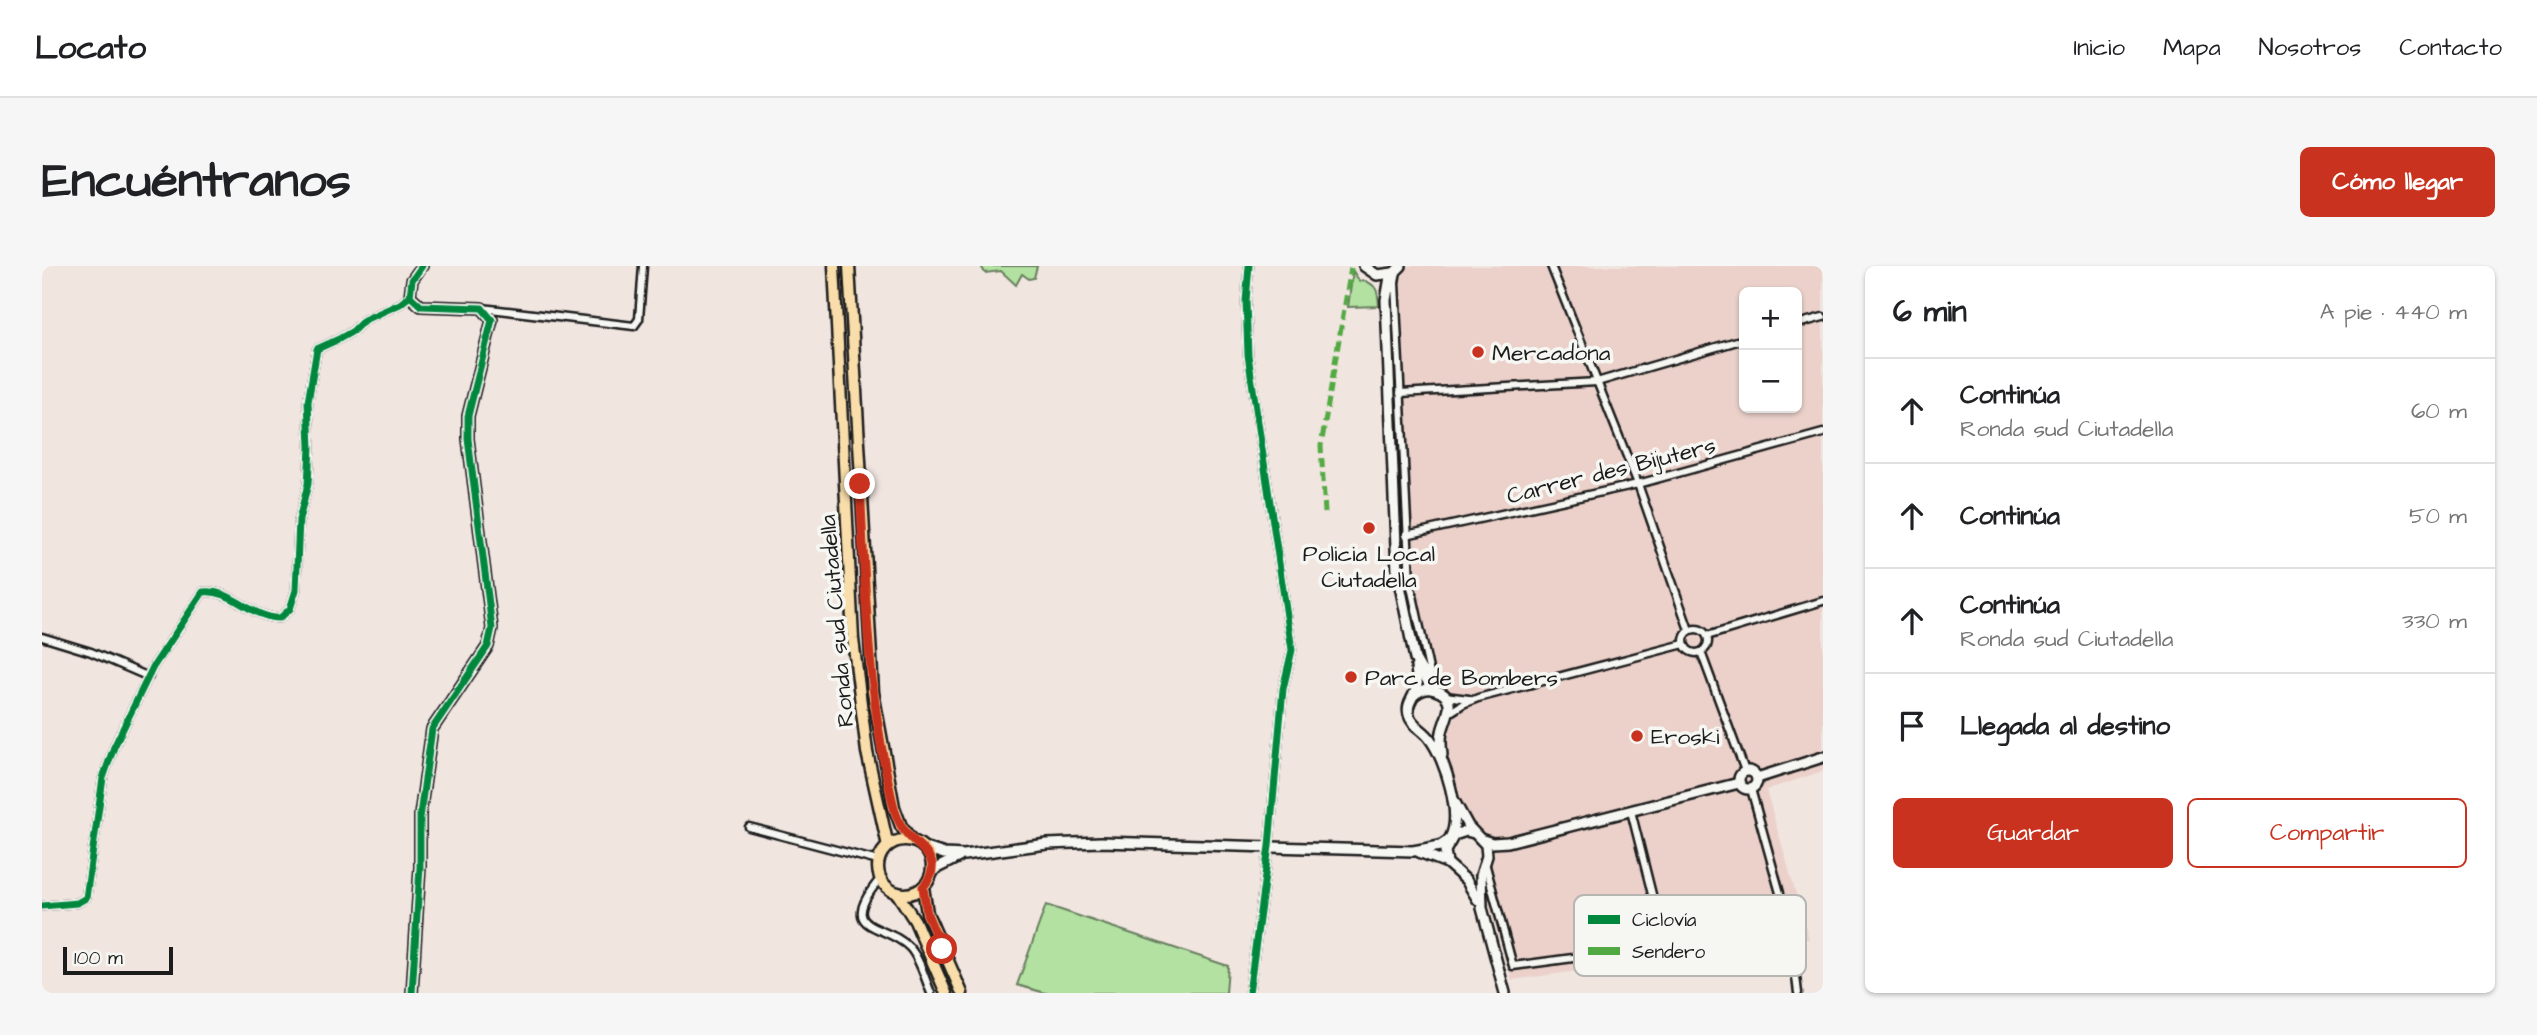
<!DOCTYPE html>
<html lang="es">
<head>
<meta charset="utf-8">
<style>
  body { margin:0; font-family:"Architects Daughter",sans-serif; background:#f6f6f6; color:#202124 }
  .controls { position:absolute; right:21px; top:21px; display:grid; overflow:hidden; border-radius:10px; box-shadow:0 2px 5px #0004 }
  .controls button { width:63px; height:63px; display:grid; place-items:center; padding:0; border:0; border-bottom:2px solid #e0e0e0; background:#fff; color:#202124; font:35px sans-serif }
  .scale { position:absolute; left:21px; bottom:18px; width:110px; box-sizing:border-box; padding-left:7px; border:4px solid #1c1c1c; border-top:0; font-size:19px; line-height:24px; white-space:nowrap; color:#1c1c1c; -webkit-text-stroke:5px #f6f6f2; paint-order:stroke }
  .stop { position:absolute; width:21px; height:21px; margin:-16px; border:5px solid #c8321e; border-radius:50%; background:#fff }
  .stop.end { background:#c8321e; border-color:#fff; box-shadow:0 2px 7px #0008 }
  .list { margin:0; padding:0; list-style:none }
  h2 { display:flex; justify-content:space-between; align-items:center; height:91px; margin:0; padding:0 28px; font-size:30px }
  h2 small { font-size:23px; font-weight:400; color:#757577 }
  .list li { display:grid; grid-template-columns:46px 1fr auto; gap:21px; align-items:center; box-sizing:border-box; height:105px; padding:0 28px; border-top:2px solid #e0e0e0 }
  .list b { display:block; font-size:26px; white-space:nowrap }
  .list p { margin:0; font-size:23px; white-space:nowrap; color:#757577 }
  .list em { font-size:23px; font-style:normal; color:#757577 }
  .actions { display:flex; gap:14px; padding:21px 28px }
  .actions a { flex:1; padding:16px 0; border:2px solid #c8321e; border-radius:10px; text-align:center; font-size:24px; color:#c8321e }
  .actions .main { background:#c8321e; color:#fff }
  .icon { flex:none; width:38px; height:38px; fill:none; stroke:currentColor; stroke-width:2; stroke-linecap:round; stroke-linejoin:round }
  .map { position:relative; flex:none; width:1781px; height:727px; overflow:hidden; border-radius:10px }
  header { display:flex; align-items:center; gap:42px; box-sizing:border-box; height:98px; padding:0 35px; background:#fff; border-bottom:2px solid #e0e0e0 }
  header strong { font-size:33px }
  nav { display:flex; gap:38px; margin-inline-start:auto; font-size:24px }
  .intro { display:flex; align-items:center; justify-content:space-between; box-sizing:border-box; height:168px; padding:0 42px }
  h1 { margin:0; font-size:49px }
  .button { padding:18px 32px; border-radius:10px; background:#c8321e; color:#fff; font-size:24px; font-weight:700 }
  main { display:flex; gap:42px; padding:0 42px }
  aside { flex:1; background:#fff; border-radius:10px; box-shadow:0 2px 5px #0004 }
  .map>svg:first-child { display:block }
</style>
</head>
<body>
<header>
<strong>Locato</strong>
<nav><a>Inicio</a><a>Mapa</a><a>Nosotros</a><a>Contacto</a></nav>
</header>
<div class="intro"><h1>Encuéntranos</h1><a class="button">Cómo llegar</a></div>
<main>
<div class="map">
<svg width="1781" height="727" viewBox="0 0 1781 727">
  <rect width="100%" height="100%" fill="#f1e5e0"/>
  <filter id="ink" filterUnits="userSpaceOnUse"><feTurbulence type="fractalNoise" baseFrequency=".0143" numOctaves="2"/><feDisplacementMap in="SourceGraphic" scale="14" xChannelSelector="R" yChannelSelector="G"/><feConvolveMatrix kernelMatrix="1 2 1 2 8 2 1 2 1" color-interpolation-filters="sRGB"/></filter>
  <g filter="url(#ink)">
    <path fill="#ebd1ca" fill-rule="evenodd" d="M1366 0H1781V505L1724 524 1767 673 1470 714 1443 626 1453 588 1447 571 1433 561 1420 544 1404 478 1403 468 1415 448 1411 428 1384 410 1369 353 1362 312 1349 25 1359 14ZM1702 26H1755V142H1702Z"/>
    <g fill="#b2e1a1" stroke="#677e5e" stroke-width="2">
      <polygon points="939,0 995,0 992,12 987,13 980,8 974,19 959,5 943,7"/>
      <path d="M1311 5 1318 16 1320 14C1335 18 1336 25 1337 40L1306 41Z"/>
      <polygon points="1004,639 1186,700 1184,727 1003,727 975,719"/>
    </g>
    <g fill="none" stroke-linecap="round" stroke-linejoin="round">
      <defs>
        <g id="street">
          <polyline points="1509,0 1596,218 1647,364"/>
          <polyline points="1355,5 1353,17 1368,316 1390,417"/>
          <polyline points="440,42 592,60 597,53 601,0"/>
          <polyline points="1755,58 1781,51"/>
          <polyline points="1358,127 1555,116 1702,73"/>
          <polyline points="1364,269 1596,218 1781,167"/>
          <circle cx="1654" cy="375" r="12"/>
          <polyline points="1665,370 1781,335"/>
          <polyline points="0,371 49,386 107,411"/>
          <polyline points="1659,386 1703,505"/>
          <polyline points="1403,430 1427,433"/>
          <polyline points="1407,447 1421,438 1436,432 1642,378"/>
          <polyline points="1709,523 1748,663 1756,727"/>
          <polyline points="1589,545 1623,680"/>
          <polyline points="707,561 836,595"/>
          <polyline points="1444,600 1471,700 1748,663"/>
          <path d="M838 613C792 668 844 656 868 682 878 693 883 713 889 727"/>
          <path d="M0 640 35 637 44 632 61 512 72 481 111 401 161 326C189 322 210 353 238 352L248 343 254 324 257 254 266 218 268 181 266 136 275 83 297 73 311 65 322 54 358 38 368 30"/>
          <polyline points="1207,727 1227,580 1241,423 1250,384 1206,89 1204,35 1207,0"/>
        </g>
        <g id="secondary">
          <polyline points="1322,0 1335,9 1351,7"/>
          <polyline points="1359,0 1348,11 1344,34 1355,305 1373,393 1390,423"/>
          <path d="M1374 401C1375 409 1376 416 1374 423 1371 433 1364 438 1367 449 1370 460 1382 464 1388 473 1403 493 1421 549 1408 572"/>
          <path d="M1372 429C1379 424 1385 421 1393 424 1418 432 1403 451 1400 466 1398 474 1399 481 1400 489"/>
          <circle cx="1706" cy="514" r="9"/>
          <polyline points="1715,512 1781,491"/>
          <polyline points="1411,533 1426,560 1444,579 1445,590 1439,609 1440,642 1463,727"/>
          <polyline points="1432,567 1424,565 1412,569 1403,585 1405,597 1424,614 1436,634"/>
          <polyline points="1441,574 1450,577 1466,576 1697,517"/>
          <polyline points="881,581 902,588 922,589 1005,578 1059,576 1371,585 1398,580 1407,574"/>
          <polyline points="1377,586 1405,597"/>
          <polyline points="888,611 893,603 917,591"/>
          <polyline points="370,727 378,601 378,549 390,463 446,380 450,362 426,173 426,150 450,54 440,42 379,40 368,30 370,14 380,0"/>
        </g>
        <g id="primary">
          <polyline points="792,0 811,373 825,486 846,580"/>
          <polyline points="807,0 831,426 852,541 859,560 870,575"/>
          <circle cx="863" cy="601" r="27"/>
          <polyline points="881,621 885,647 920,727"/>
          <polyline points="855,627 873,655 904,727"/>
        </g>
      </defs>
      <use href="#street" stroke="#1c1c1c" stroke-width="11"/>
      <use href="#secondary" stroke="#1c1c1c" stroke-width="14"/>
      <use href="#primary" stroke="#1c1c1c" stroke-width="15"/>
      <use href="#street" stroke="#f6f6f2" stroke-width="6"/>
      <use href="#secondary" stroke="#f6f6f2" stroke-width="9"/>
      <use href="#primary" stroke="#f9deab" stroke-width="10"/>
      <polyline stroke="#52a943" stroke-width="5" stroke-dasharray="10 5" stroke-linecap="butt" points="1283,247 1279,180 1309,2"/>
      <defs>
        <g id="cycleway">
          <path d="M0 640 35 637 44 632 61 512 72 481 111 401 161 326C189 322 210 353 238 352L248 343 254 324 257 254 266 218 268 181 266 136 275 83 297 73 311 65 322 54 358 38 368 30"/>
          <polyline points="370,727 378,601 378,549 390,463 446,380 450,362 426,173 426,150 450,54 440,42 379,40 368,30 370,14 380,0"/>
          <polyline points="1207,727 1227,580 1241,423 1250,384 1206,89 1204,35 1207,0"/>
        </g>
      </defs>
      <use href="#cycleway" stroke="#f6f6f2" stroke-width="11"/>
      <use href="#cycleway" stroke="#00873e" stroke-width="7"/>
    </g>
  </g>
  <g fill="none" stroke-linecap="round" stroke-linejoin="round" filter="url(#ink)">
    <path stroke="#c8321e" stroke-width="9" d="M818 218C823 316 825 414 845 510 849 527 851 546 860 561 871 581 907 591 881 621L885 648 900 683"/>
  </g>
  <g fill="#c8321e" stroke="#f6f6f2" stroke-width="2.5">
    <circle cx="1436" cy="86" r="7"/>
    <circle cx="1327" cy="262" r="7"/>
    <circle cx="1309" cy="411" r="7"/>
    <circle cx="1595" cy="470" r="7"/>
  </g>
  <g text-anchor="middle" stroke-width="7" stroke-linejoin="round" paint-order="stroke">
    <g font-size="23" fill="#1c1c1c" stroke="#f6f6f2" text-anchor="start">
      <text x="1450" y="94">Mercadona</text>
      <text x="1327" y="295" text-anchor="middle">Policia Local<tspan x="1327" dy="26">Ciutadella</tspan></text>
      <text x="1323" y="419">Parc de Bombers</text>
      <text x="1609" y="478">Eroski</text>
    </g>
    <g font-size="23" fill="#1c1c1c" stroke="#f6f6f2">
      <text transform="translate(1569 204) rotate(-14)" y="8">Carrer des Bijuters</text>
      <text transform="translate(794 355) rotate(-95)" y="8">Ronda sud Ciutadella</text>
    </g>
  </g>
  <rect x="1532" y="629" width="232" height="81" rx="10" fill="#f6f6f2" stroke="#b5b5b2" stroke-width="2"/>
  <rect x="1546" y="649" width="32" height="9" fill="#00873e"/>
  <rect x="1546" y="681" width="32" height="8" fill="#52a943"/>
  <g font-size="19" fill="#1c1c1c">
    <text x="1590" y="660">Ciclovía</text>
    <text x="1590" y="692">Sendero</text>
  </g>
</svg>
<div class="controls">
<button>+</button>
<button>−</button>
</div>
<div class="scale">100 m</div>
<div class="stop" style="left:900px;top:683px"></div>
<div class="stop end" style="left:818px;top:218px"></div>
</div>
<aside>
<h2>6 min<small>A pie · 440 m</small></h2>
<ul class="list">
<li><svg class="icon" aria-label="ahead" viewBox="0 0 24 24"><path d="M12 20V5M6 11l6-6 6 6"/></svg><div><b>Continúa</b><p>Ronda sud Ciutadella</p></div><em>60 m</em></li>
<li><svg class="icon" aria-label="ahead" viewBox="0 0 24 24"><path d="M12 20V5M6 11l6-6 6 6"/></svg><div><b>Continúa</b></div><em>50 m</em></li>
<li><svg class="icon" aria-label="ahead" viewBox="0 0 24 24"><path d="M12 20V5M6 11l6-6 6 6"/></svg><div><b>Continúa</b><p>Ronda sud Ciutadella</p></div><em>330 m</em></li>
<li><svg class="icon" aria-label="arrive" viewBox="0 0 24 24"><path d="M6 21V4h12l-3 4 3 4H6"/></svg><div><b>Llegada al destino</b></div></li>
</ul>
<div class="actions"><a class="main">Guardar</a><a>Compartir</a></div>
</aside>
</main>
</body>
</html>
